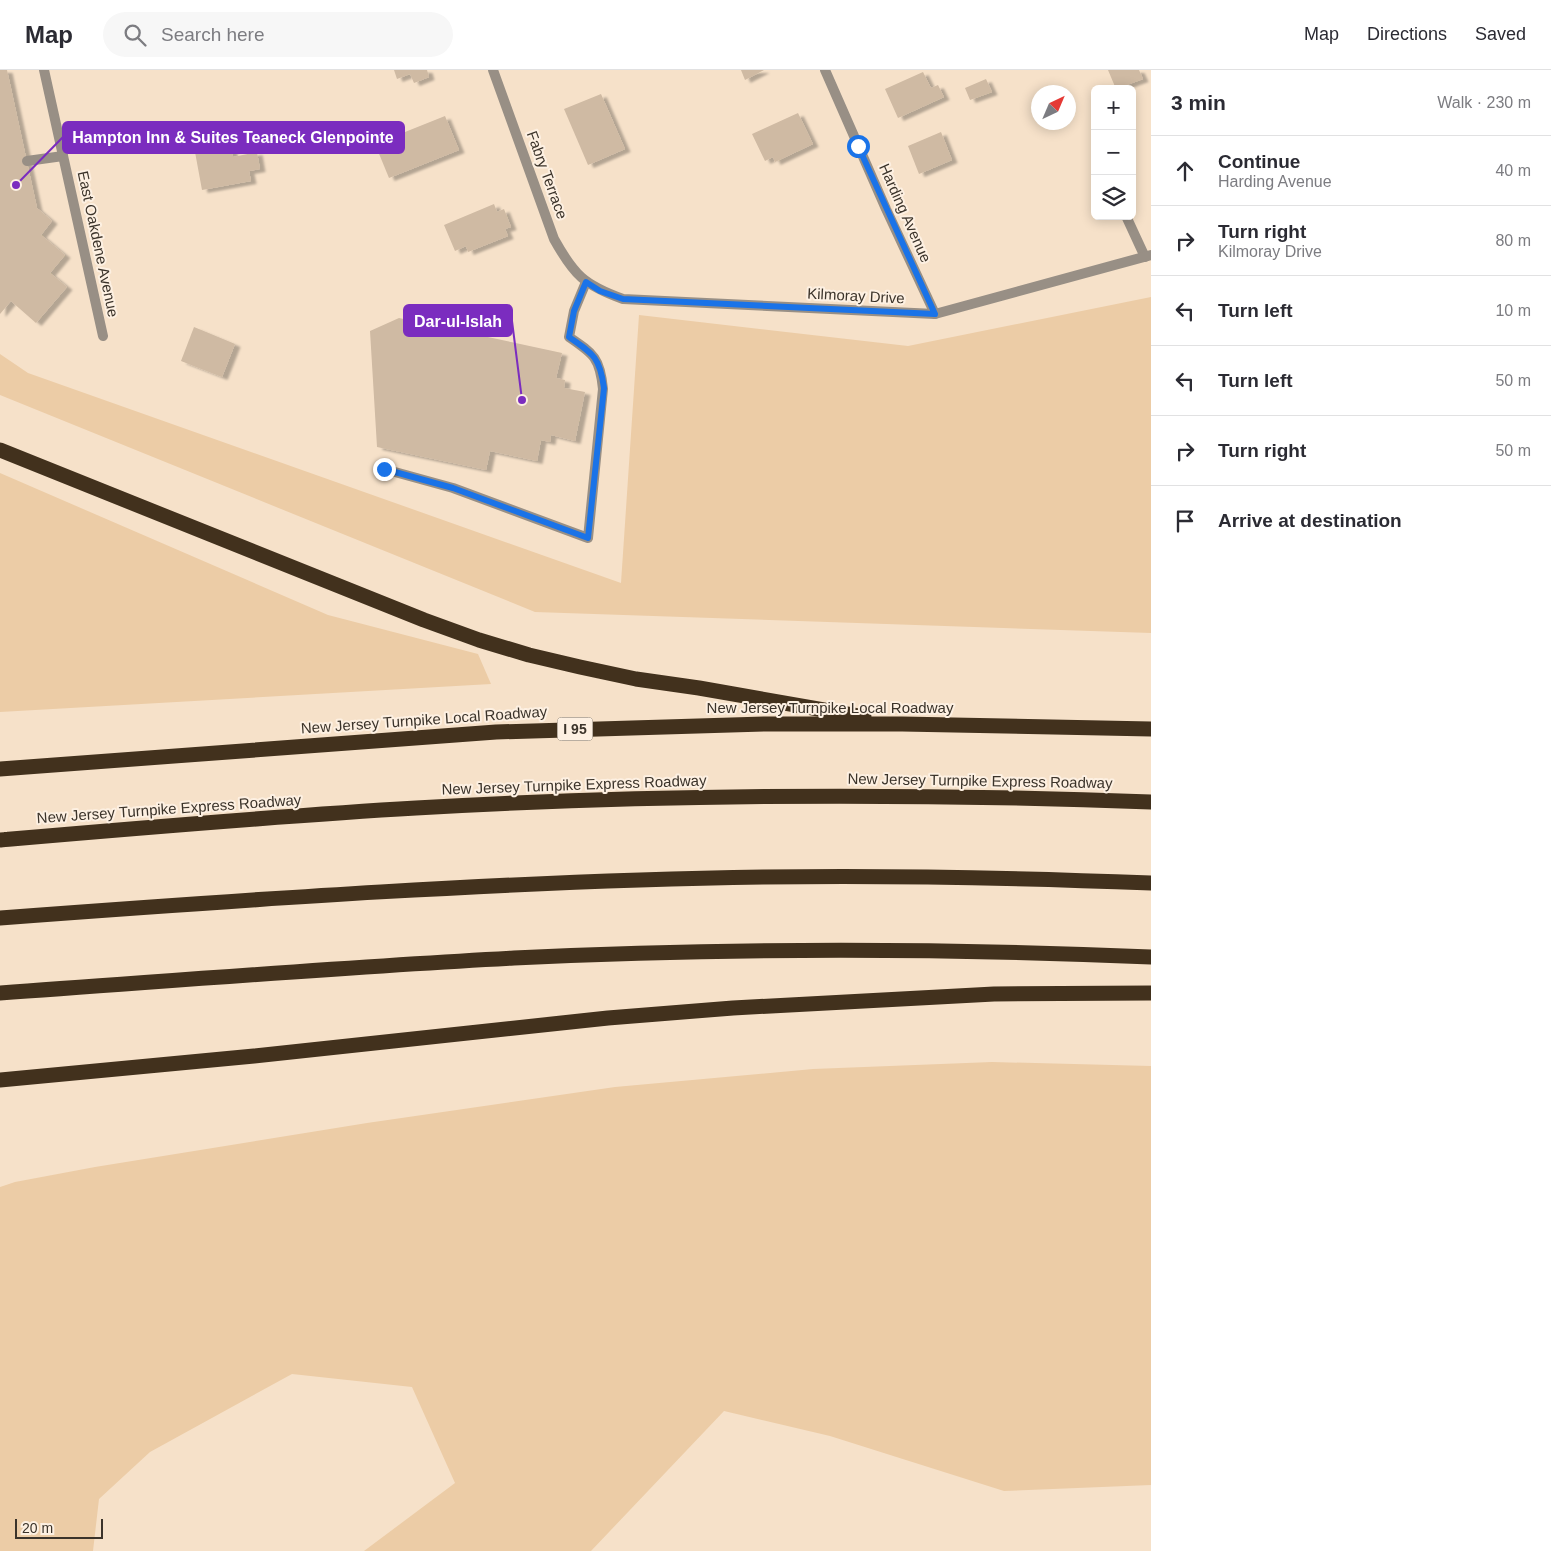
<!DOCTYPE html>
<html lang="en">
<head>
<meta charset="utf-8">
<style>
  body { margin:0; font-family:Arial,sans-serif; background:#f7f7f7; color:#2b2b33 }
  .controls { position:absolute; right:15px; top:15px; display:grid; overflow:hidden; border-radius:8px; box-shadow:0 2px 12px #0003 }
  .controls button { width:45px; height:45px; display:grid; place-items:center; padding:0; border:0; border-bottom:1px solid #e1e1e2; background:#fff; color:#2b2b33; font:25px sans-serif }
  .compass { position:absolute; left:1031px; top:15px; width:45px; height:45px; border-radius:50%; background:#fff; box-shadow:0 2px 12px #0003; rotate:44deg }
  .scale { position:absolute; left:15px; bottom:12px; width:88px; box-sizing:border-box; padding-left:5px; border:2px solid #3b332a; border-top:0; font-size:14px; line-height:18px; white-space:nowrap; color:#3b332a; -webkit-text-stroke:4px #fdf0e2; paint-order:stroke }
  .stop { position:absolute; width:15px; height:15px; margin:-11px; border:4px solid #1a73e8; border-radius:50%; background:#fff }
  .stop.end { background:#1a73e8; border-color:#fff; box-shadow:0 1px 5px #0008 }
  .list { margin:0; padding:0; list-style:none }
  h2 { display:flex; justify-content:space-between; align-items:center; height:65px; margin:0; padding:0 20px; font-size:21px }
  h2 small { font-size:16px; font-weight:400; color:#7c7c81 }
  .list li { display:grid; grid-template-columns:32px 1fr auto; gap:15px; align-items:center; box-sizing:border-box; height:70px; padding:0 20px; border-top:1px solid #e1e1e2 }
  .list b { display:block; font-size:19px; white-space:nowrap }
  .list p { margin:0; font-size:16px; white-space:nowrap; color:#7c7c81 }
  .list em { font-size:16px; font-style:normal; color:#7c7c81 }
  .icon { flex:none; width:28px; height:28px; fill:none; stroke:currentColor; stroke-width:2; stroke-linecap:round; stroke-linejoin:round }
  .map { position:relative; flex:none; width:1151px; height:1481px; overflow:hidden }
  header { display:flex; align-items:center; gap:30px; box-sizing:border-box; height:70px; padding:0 25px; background:#fff; border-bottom:1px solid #e1e1e2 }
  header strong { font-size:24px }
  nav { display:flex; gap:28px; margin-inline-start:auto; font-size:18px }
  .search { width:350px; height:45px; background:#f7f7f7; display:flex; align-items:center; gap:12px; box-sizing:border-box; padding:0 18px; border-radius:28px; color:#7c7c81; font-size:19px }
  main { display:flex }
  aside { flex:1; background:#fff }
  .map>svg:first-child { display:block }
</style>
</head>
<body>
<header>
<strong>Map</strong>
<div class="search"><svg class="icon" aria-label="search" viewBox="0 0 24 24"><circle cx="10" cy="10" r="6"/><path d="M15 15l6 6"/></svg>Search here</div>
<nav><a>Map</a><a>Directions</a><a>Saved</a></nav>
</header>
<main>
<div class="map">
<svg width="1151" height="1481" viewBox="0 0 1151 1481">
  <defs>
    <filter id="shadow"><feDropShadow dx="5.5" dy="3" stdDeviation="1" flood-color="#0004"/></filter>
  </defs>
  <rect width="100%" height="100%" fill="#f6e1c9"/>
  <g fill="#eccca6">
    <polygon points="1151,227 1151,563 535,542 0,325 0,284 28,303 621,513 639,245 908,276"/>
    <polygon points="0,403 328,545 478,584 491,614 0,642"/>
    <polygon points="992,992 1151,996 1151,1415 1004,1421 830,1366 724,1341 591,1481 364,1481 455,1413 412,1317 292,1304 150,1382 99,1429 93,1481 0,1481 0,1117 15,1112 95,1097 367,1053 615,1017 813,999"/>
  </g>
  <g fill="#cfbaa3" filter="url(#shadow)">
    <polygon points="0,0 7,0 37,138 52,151 41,165 65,185 50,203 67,217 36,253 11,231 0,244"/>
    <polygon points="394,0 427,0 429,7 414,13 410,4 397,9"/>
    <polygon points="741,0 764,0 745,10"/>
    <polygon points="1108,0 1139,0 1143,9 1116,19"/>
    <polygon points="923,2 931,18 938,15 944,27 898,48 885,19"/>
    <polygon points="986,9 992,22 970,30 965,18"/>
    <polygon points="601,24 625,79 588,95 564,39"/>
    <polygon points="798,43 813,74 775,92 773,87 765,91 752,64"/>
    <polygon points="445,46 459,80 389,108 375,74"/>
    <polygon points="941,62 952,90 919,104 908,76"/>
    <polygon points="231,75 233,87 257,82 260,99 249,101 251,111 202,120 195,82"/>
    <polygon points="494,134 497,142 504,139 511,157 505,159 508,166 468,182 466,176 455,181 444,155"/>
    <polygon points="399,248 562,283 556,308 565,310 564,318 585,322 575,371 551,365 550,372 541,370 537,391 490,381 486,400 377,377 370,261"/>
    <polygon points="194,257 235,274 222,307 181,291"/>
  </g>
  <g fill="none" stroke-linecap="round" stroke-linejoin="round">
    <g stroke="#988f85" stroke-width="10">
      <polyline points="27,91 63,86"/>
      <polyline points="1126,146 1145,187"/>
      <path d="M384 399 453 418 588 468 603 319C600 288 594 284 569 267L574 241 586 212"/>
    </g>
    <g stroke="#988f85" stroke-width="10">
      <polyline points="44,0 103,266"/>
      <path d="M493 0 554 169C574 205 584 215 623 229L935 244 1151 185"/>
      <polyline points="825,0 886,139 935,244"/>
    </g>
    <g stroke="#42311d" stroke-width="15">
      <polyline points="0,380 424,550 479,570 529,585 580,597 636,609 699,618 864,647"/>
      <polyline points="0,699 496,662 764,654 902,654 1151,659"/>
      <path d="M0 770C139 758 277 746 416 738 660 724 906 723 1151 732"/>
      <path d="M0 848C254 829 508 811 763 807 892 805 1022 808 1151 813"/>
      <path d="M0 923C171 911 343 897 514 888 726 878 939 878 1151 887"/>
      <polyline points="0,1010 254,986 608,948 733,938 994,924 1151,923"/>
    </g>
  </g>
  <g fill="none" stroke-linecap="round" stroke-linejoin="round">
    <path stroke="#1a73e8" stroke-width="6" d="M384 399 453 418 588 468 604 318C600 288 594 284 569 267L574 241 586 212 600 221 623 229 935 244 858 76"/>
  </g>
  <g text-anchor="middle" stroke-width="4" stroke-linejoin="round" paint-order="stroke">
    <rect fill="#fdf0e2" stroke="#756c61" stroke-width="1" x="557.5" y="647.5" width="35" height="23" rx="4"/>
    <g font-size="14" font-weight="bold" fill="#3b332a">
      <text x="575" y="664">I 95</text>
    </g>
    <g font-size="15" fill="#3b332a" stroke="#fdf0e2">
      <text transform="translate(547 105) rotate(70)" y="5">Fabry Terrace</text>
      <text transform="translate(905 143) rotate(66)" y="5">Harding Avenue</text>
      <text transform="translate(98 174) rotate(78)" y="5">East Oakdene Avenue</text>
      <text transform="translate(856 226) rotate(3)" y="5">Kilmoray Drive</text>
      <text x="830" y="643">New Jersey Turnpike Local Roadway</text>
      <text transform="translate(424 650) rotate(-4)" y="5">New Jersey Turnpike Local Roadway</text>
      <text transform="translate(980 711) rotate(1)" y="5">New Jersey Turnpike Express Roadway</text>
      <text transform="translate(574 715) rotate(-2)" y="5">New Jersey Turnpike Express Roadway</text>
      <text transform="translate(169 739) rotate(-4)" y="5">New Jersey Turnpike Express Roadway</text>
    </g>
  </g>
  <path fill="none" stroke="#7b2cbf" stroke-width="2" d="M16 115L63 67M522 330L512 251"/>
  <g fill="#7b2cbf" stroke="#fdf0e2" stroke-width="2">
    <circle cx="16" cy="115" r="5"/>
    <circle cx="522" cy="330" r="5"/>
  </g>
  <g fill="#7b2cbf" stroke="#7b2cbf" stroke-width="2">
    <rect x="63" y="52" width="341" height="31" rx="5"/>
    <rect x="404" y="235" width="108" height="31" rx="5"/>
  </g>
  <g font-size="16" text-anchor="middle" font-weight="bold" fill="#fff">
    <text x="233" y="73">Hampton Inn &amp; Suites Teaneck Glenpointe</text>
    <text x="458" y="257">Dar-ul-Islah</text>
  </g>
</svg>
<div class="controls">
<button>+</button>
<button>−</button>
<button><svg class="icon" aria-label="layers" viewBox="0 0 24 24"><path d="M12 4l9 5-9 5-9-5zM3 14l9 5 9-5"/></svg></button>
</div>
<svg class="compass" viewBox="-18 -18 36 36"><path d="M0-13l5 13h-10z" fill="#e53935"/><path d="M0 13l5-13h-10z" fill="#7c7c81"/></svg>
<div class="scale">20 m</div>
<div class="stop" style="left:858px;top:76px"></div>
<div class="stop end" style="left:384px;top:399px"></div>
</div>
<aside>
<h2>3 min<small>Walk · 230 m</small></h2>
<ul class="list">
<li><svg class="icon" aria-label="ahead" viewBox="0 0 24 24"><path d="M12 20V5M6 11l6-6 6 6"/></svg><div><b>Continue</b><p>Harding Avenue</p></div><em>40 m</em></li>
<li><svg class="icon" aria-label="right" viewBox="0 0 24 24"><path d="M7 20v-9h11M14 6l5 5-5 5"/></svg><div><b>Turn right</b><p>Kilmoray Drive</p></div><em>80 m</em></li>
<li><svg class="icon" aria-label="left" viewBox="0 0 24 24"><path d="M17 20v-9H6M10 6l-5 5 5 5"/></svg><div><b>Turn left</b></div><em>10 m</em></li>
<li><svg class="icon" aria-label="left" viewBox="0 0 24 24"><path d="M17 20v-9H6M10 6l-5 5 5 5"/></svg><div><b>Turn left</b></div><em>50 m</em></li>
<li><svg class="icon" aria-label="right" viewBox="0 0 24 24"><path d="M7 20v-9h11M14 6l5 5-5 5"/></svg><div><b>Turn right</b></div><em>50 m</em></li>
<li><svg class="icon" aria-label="arrive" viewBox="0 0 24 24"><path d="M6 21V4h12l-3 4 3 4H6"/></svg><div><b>Arrive at destination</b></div></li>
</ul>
</aside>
</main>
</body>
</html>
